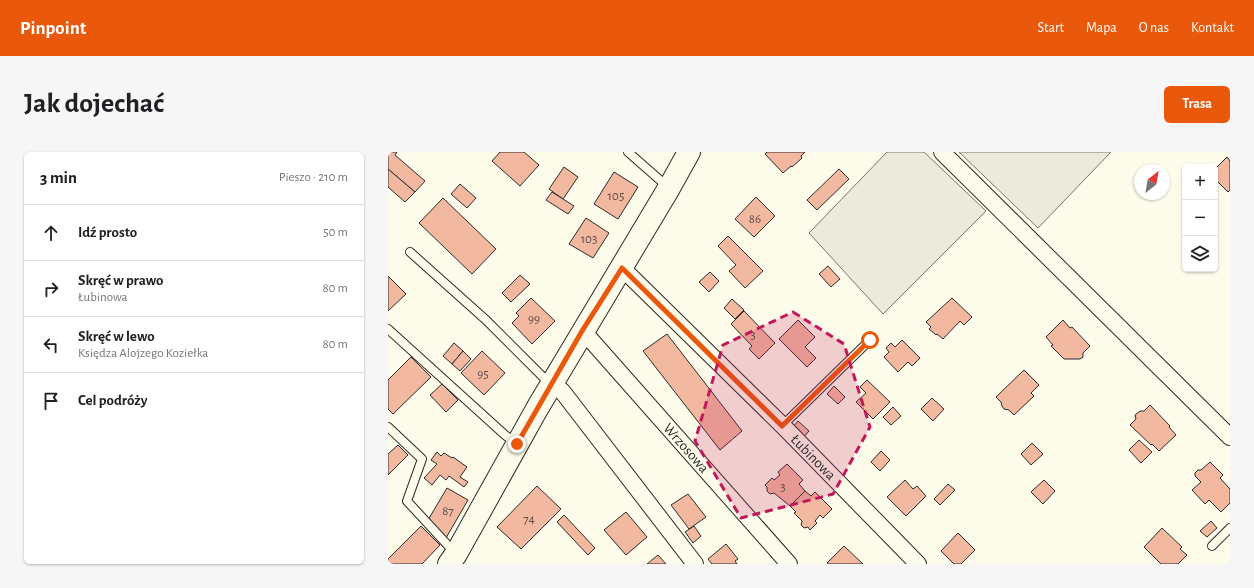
<!DOCTYPE html>
<html lang="pl">
<head>
<meta charset="utf-8">
<style>
  body { margin:0; font-family:"Alegreya Sans",sans-serif; background:#f6f6f6; color:#202124 }
  .controls { position:absolute; right:12px; top:12px; display:grid; overflow:hidden; border-radius:6px; box-shadow:0 1px 3px #0004 }
  .controls button { width:36px; height:36px; display:grid; place-items:center; padding:0; border:0; border-bottom:1px solid #e0e0e0; background:#fff; color:#202124; font:20px sans-serif }
  .compass { position:absolute; left:746px; top:12px; width:36px; height:36px; border-radius:50%; background:#fff; box-shadow:0 1px 3px #0004; rotate:31deg }
  .stop { position:absolute; width:12px; height:12px; margin:-9px; border:3px solid #ea580c; border-radius:50%; background:#fff }
  .stop.end { background:#ea580c; border-color:#fff; box-shadow:0 1px 4px #0008 }
  .list { margin:0; padding:0; list-style:none }
  h2 { display:flex; justify-content:space-between; align-items:center; height:52px; margin:0; padding:0 16px; font-size:17px }
  h2 small { font-size:13px; font-weight:400; color:#757577 }
  .list li { display:grid; grid-template-columns:26px 1fr auto; gap:12px; align-items:center; box-sizing:border-box; height:56px; padding:0 16px; border-top:1px solid #e0e0e0 }
  .list b { display:block; font-size:15px; white-space:nowrap }
  .list p { margin:0; font-size:13px; white-space:nowrap; color:#757577 }
  .list em { font-size:13px; font-style:normal; color:#757577 }
  .icon { flex:none; width:22px; height:22px; fill:none; stroke:currentColor; stroke-width:2; stroke-linecap:round; stroke-linejoin:round }
  .map { position:relative; flex:none; width:842px; height:412px; overflow:hidden; border-radius:6px }
  header { display:flex; align-items:center; gap:24px; box-sizing:border-box; height:56px; padding:0 20px; background:#ea580c; color:#fff }
  header strong { font-size:19px }
  nav { display:flex; gap:22px; margin-inline-start:auto; font-size:14px }
  .intro { display:flex; align-items:center; justify-content:space-between; box-sizing:border-box; height:96px; padding:0 24px }
  h1 { margin:0; font-size:28px }
  .button { padding:10px 18px; border-radius:6px; background:#ea580c; color:#fff; font-size:14px; font-weight:700 }
  main { display:flex; gap:24px; padding:0 24px }
  aside { flex:1; background:#fff; border-radius:6px; box-shadow:0 1px 3px #0004 }
  .map>svg:first-child { display:block }
</style>
</head>
<body>
<header>
<strong>Pinpoint</strong>
<nav><a>Start</a><a>Mapa</a><a>O nas</a><a>Kontakt</a></nav>
</header>
<div class="intro"><h1>Jak dojechać</h1><a class="button">Trasa</a></div>
<main>
<aside>
<h2>3 min<small>Pieszo · 210 m</small></h2>
<ul class="list">
<li><svg class="icon" aria-label="ahead" viewBox="0 0 24 24"><path d="M12 20V5M6 11l6-6 6 6"/></svg><div><b>Idź prosto</b></div><em>50 m</em></li>
<li><svg class="icon" aria-label="right" viewBox="0 0 24 24"><path d="M7 20v-9h11M14 6l5 5-5 5"/></svg><div><b>Skręć w prawo</b><p>Łubinowa</p></div><em>80 m</em></li>
<li><svg class="icon" aria-label="left" viewBox="0 0 24 24"><path d="M17 20v-9H6M10 6l-5 5 5 5"/></svg><div><b>Skręć w lewo</b><p>Księdza Alojzego Koziełka</p></div><em>80 m</em></li>
<li><svg class="icon" aria-label="arrive" viewBox="0 0 24 24"><path d="M6 21V4h12l-3 4 3 4H6"/></svg><div><b>Cel podróży</b></div></li>
</ul>
</aside>
<div class="map">
<svg width="842" height="412" viewBox="0 0 842 412">
  <rect width="100%" height="100%" fill="#fdfbea"/>
  <g fill="#ecebdb" stroke="#74746e">
    <polygon points="499,0 536,0 598,59 495,162 421,81"/>
    <polygon points="571,0 723,0 650,76"/>
  </g>
  <g fill="#f2b8a0" stroke="#2b2b2b">
    <polygon points="0,0 9,0 7,3 37,29 27,40 0,17"/>
    <polygon points="112,0 136,0 151,13 132,34 104,9"/>
    <polygon points="379,0 417,0 413,4 414,6 404,15 403,14 395,21 377,2"/>
    <polygon points="839,5 842,9 842,38 840,40 827,27 827,17"/>
    <polygon points="176,15 190,25 175,47 161,37"/>
    <polygon points="0,17 27,40 17,50 0,35"/>
    <polygon points="451,17 461,27 429,58 419,48"/>
    <polygon points="226,20 250,35 230,67 206,52"/>
    <polygon points="72,32 88,46 79,56 63,42"/>
    <polygon points="164,40 186,54 180,62 158,48"/>
    <polygon points="368,45 387,64 366,85 347,67"/>
    <polygon points="55,46 108,97 84,122 31,71"/>
    <polygon points="198,66 221,81 205,106 181,92"/>
    <polygon points="340,84 375,119 357,136 341,119 348,113 330,94"/>
    <polygon points="440,114 452,127 443,135 431,122"/>
    <polygon points="322,120 331,129 321,140 311,130"/>
    <polygon points="132,123 142,132 123,150 114,141"/>
    <polygon points="0,124 18,142 0,159"/>
    <polygon points="143,146 167,169 144,192 124,171 131,164 128,161"/>
    <polygon points="564,146 584,165 576,173 572,169 555,187 549,182 548,183 541,177 543,175 538,170"/>
    <polygon points="344,147 356,158 347,167 336,156"/>
    <polygon points="356,159 387,191 371,207 361,197 364,194 343,172"/>
    <polygon points="410,168 427,185 417,195 428,206 419,215 391,187"/>
    <polygon points="675,168 682,176 684,175 702,194 695,201 695,205 692,207 676,207 663,194 665,193 658,185"/>
    <polygon points="279,182 354,279 332,298 255,199"/>
    <polygon points="514,188 532,206 524,214 520,210 510,220 496,205 501,200 498,196 503,191 507,195"/>
    <polygon points="66,191 75,199 64,212 55,204"/>
    <polygon points="75,199 83,207 72,219 64,212"/>
    <polygon points="94,199 117,221 96,243 73,221"/>
    <polygon points="23,205 43,225 5,262 0,257 0,228"/>
    <polygon points="636,218 651,233 643,241 646,244 626,263 621,258 616,257 614,254 613,250 608,245"/>
    <polygon points="479,228 502,250 485,267 468,250 478,241 472,235"/>
    <polygon points="54,232 70,248 58,260 42,243"/>
    <polygon points="446,234 457,245 450,252 439,242"/>
    <polygon points="544,246 556,257 545,269 533,257"/>
    <polygon points="762,253 782,274 781,275 788,283 771,299 764,292 763,293 742,273 748,267 747,263 752,259 756,259"/>
    <polygon points="505,255 513,264 503,273 495,265"/>
    <polygon points="410,269 421,279 415,286 404,276"/>
    <polygon points="751,288 764,300 753,311 741,298"/>
    <polygon points="644,291 655,302 643,313 633,302"/>
    <polygon points="10,293 20,303 0,323 0,302"/>
    <polygon points="493,299 502,308 492,319 483,310"/>
    <polygon points="49,300 53,304 56,301 64,306 65,305 79,315 72,325 80,330 76,335 61,324 58,328 52,323 44,333 36,326 49,312 43,308"/>
    <polygon points="822,310 835,323 832,326 842,337 842,351 833,360 821,348 817,352 804,338 813,330 807,324 807,321 810,318 813,318"/>
    <polygon points="399,312 415,328 411,332 417,339 402,354 386,341 382,342 379,339 379,335 377,333 384,326 386,328 392,323 390,320"/>
    <polygon points="517,328 525,337 529,334 538,344 518,364 499,345"/>
    <polygon points="656,328 667,339 655,352 643,340"/>
    <polygon points="560,332 567,338 552,353 546,347"/>
    <polygon points="149,334 173,357 133,397 109,375"/>
    <polygon points="59,336 80,348 58,386 40,368"/>
    <polygon points="417,339 423,344 427,340 444,357 435,366 432,363 427,369 429,371 422,378 420,375 416,376 413,373 414,369 406,361 408,360 402,354"/>
    <polygon points="300,342 318,365 301,377 283,353"/>
    <polygon points="238,360 259,385 238,403 216,378"/>
    <polygon points="176,363 207,396 200,403 169,370"/>
    <polygon points="823,369 829,376 819,385 812,379"/>
    <polygon points="33,374 52,393 34,412 0,412 0,407"/>
    <polygon points="306,374 313,384 305,391 297,380"/>
    <polygon points="774,376 794,395 792,397 799,403 790,412 773,412 756,395"/>
    <polygon points="570,381 587,398 573,412 566,412 553,399"/>
    <polygon points="338,392 350,407 347,409 349,412 324,412 320,407"/>
    <polygon points="456,394 475,412 441,412 439,411"/>
    <polygon points="270,403 278,412 259,412"/>
  </g>
  <g fill="none" stroke-linecap="round" stroke-linejoin="round">
    <defs>
      <g id="lane">
        <polyline points="240,0 281,36"/>
        <polyline points="22,100 98,168 155,225 163,231"/>
        <polyline points="0,177 117,283 129,292"/>
        <polyline points="394,274 482,188"/>
        <polyline points="0,275 34,307 19,349 67,401"/>
        <polyline points="824,394 842,376"/>
      </g>
      <g id="street">
        <polyline points="554,0 842,285"/>
        <path id="s1" d="M234 116 397 276 530 412"/>
        <path id="s2" d="M195 179 401 412"/>
        <polyline points="164,231 174,239 307,412"/>
      </g>
      <polyline id="secondary" points="61,412 68,402 150,255 281,36 301,0"/>
    </defs>
    <use href="#lane" stroke="#2b2b2b" stroke-width="10"/>
    <use href="#street" stroke="#2b2b2b" stroke-width="18"/>
    <use href="#secondary" stroke="#2b2b2b" stroke-width="24"/>
    <use href="#lane" stroke="#fdfbea" stroke-width="8"/>
    <use href="#street" stroke="#fdfbea" stroke-width="16"/>
    <use href="#secondary" stroke="#fdfbea" stroke-width="22"/>
  </g>
  <g fill="none" stroke-linecap="round" stroke-linejoin="round">
    <polyline stroke="#ea580c" stroke-width="5" points="129,292 194,179 234,116 394,274 482,188"/>
  </g>
  <path fill="#c2185b" fill-opacity="0.2" stroke="#c2185b" stroke-width="3" stroke-dasharray="8 5" stroke-linejoin="round" d="M405 160 456 192 482 275 445 342 353 366 307 289 335 193Z"/>
  <g text-anchor="middle" stroke-width="3" stroke-linejoin="round" paint-order="stroke">
    <g font-size="13" fill="#5d4e48">
      <text x="228" y="48">105</text>
      <text x="367" y="71">86</text>
      <text x="201" y="91">103</text>
      <text x="146" y="171">99</text>
      <text x="365" y="187">3</text>
      <text x="95" y="226">95</text>
      <text x="395" y="339">3</text>
      <text x="60" y="363">87</text>
      <text x="141" y="371">74</text>
    </g>
    <g font-size="15" fill="#2b2b2b" stroke="#fdfbea">
      <text dy="5" stroke="none"><textPath href="#s2" startOffset="156">Wrzosowa</textPath></text>
      <text dy="5" stroke="none"><textPath href="#s1" startOffset="269">Łubinowa</textPath></text>
    </g>
  </g>
</svg>
<div class="controls">
<button>+</button>
<button>−</button>
<button><svg class="icon" aria-label="layers" viewBox="0 0 24 24"><path d="M12 4l9 5-9 5-9-5zM3 14l9 5 9-5"/></svg></button>
</div>
<svg class="compass" viewBox="-18 -18 36 36"><path d="M0-13l5 13h-10z" fill="#e53935"/><path d="M0 13l5-13h-10z" fill="#757577"/></svg>
<div class="stop" style="left:482px;top:188px"></div>
<div class="stop end" style="left:129px;top:292px"></div>
</div>
</main>
</body>
</html>
